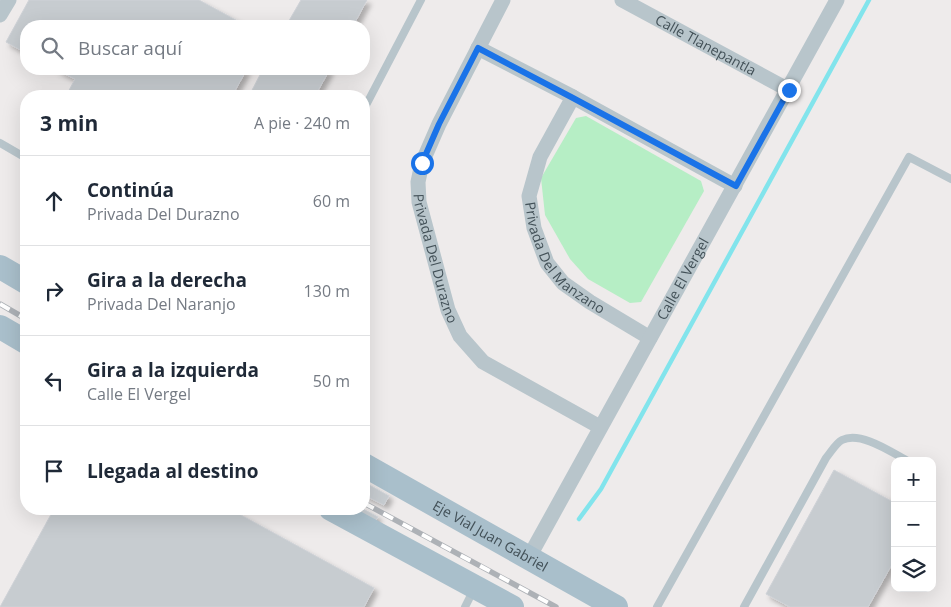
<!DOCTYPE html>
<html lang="es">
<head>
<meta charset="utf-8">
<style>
  body { margin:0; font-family:"Open Sans",sans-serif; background:#f6f6f7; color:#1f2937 }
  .controls { position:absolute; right:15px; bottom:15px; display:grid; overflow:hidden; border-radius:10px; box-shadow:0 5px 20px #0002 }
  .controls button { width:45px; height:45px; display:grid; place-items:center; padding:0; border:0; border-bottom:1px solid #e0e1e3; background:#fff; color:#1f2937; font:25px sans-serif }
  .stop { position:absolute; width:15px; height:15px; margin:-11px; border:4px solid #1a73e8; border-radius:50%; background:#fff }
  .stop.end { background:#1a73e8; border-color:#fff; box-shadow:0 1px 5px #0008 }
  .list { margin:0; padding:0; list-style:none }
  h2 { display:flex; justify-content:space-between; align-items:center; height:65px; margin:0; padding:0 20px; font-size:21px }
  h2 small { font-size:16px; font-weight:400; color:#747a83 }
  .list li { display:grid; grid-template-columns:32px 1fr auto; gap:15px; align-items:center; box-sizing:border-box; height:90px; padding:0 20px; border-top:1px solid #e0e1e3 }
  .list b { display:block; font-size:19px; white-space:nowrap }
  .list p { margin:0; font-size:16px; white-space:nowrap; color:#747a83 }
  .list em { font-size:16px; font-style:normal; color:#747a83 }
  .icon { flex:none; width:28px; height:28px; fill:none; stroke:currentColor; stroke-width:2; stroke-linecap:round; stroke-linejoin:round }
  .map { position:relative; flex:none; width:951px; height:607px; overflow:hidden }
  .search { position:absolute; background:#fff; box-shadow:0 5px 20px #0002; left:20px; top:20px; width:350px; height:55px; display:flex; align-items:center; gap:12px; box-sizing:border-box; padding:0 18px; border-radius:20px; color:#747a83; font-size:19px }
  .panel { position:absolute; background:#fff; box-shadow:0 5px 20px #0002; left:20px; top:90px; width:350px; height:425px; border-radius:20px }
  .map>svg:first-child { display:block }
</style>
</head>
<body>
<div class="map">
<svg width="951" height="607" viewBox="0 0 951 607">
  <defs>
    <filter id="shadow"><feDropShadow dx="4" dy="4" stdDeviation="2.5" flood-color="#0004"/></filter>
  </defs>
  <rect width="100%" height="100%" fill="#eeebeb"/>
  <polygon fill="#b6eec5" points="586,116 701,181 704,191 641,302 630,303 588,279 570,259 545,215 541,178 576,118"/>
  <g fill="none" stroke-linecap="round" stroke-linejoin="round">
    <polyline stroke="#82e4ec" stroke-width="4.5" points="579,519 601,489 869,0"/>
  </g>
  <g fill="#c7ccd0" stroke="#cfd2d7" filter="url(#shadow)">
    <polygon points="29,0 199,0 247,26 26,26 26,53 6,42"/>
    <polygon points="301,0 367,0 353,26 286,26"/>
    <polygon points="55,69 247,69 232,96 66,96 75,79"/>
    <polygon points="263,69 330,69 315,96 249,96"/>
    <polygon points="834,470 895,503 895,559 868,607 790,607 766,594"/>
    <polygon points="364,482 389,496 384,505 364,495"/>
    <polygon points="54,509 230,509 374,588 364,607 0,607"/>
    <polygon points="341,509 363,509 378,517 372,526"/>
  </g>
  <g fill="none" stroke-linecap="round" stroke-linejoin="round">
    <g stroke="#b8c5cb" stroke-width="8">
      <polyline points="364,109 421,0"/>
      <polyline points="0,143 26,158"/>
      <polyline points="465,607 474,589"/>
      <polyline points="657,607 909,157 951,179"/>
      <path d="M744 607 826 458C831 452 836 443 842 440 861 431 891 452 908 461"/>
    </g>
    <g stroke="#b8c5cb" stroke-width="15">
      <path id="s1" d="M503 0 439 124 422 163 418 182 419 202 448 310 460 336 483 362 600 427"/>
      <path id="s2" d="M622 0 789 90"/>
      <polyline points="0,15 9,0"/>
      <polyline points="478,48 573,97 735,186"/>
      <path id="s3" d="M573 97 540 157 529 196 534 228 547 263 563 283 590 302 650 338"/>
      <path id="s4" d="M528 559 837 0"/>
    </g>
    <g stroke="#a9bfcb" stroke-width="24">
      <polyline points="0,267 26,282"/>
      <polyline points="0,327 26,342"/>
      <path id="s5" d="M364 465 616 607"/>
      <polyline points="331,509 512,607"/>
    </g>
    <defs>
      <g id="rail">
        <polyline points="0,304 26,319"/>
        <polyline points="364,503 556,607"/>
      </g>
    </defs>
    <use href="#rail" stroke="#adb1b6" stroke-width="5.5"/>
    <use href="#rail" stroke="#fff" stroke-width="4" stroke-dasharray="11" stroke-linecap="butt"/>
  </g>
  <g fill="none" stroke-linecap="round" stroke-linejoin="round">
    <polyline stroke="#1a73e8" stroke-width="6" points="422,163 439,124 478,48 573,98 736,186 789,90"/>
  </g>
  <g text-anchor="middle" stroke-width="4" stroke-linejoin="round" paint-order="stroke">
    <g font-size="14" fill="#435158" stroke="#fff">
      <text dy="5" stroke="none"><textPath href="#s2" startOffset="95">Calle Tlanepantla</textPath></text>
      <text dy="5" stroke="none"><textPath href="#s3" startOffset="184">Privada Del Manzano</textPath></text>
      <text dy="5" stroke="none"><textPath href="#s1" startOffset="280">Privada Del Durazno</textPath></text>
      <text dy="5" stroke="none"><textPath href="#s4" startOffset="320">Calle El Vergel</textPath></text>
      <text dy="5" stroke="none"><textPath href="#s5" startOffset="145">Eje Vial Juan Gabriel</textPath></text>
    </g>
  </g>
</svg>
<div class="controls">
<button>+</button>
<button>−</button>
<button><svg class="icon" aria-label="layers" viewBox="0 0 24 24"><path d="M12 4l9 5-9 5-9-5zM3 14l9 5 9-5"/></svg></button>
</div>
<div class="stop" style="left:422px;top:163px"></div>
<div class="stop end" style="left:789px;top:90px"></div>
<div class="search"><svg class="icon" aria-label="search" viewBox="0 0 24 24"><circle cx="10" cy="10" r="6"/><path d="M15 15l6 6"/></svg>Buscar aquí</div>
<section class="panel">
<h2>3 min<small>A pie · 240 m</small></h2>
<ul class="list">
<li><svg class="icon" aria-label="ahead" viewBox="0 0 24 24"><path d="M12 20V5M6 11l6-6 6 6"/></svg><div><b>Continúa</b><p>Privada Del Durazno</p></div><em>60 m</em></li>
<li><svg class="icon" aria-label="right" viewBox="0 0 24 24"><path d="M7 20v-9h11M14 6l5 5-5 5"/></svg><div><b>Gira a la derecha</b><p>Privada Del Naranjo</p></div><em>130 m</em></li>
<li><svg class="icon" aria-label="left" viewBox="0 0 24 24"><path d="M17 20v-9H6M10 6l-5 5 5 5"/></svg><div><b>Gira a la izquierda</b><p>Calle El Vergel</p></div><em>50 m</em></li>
<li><svg class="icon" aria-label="arrive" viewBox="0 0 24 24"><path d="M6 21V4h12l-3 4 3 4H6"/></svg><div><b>Llegada al destino</b></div></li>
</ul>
</section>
</div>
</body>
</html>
